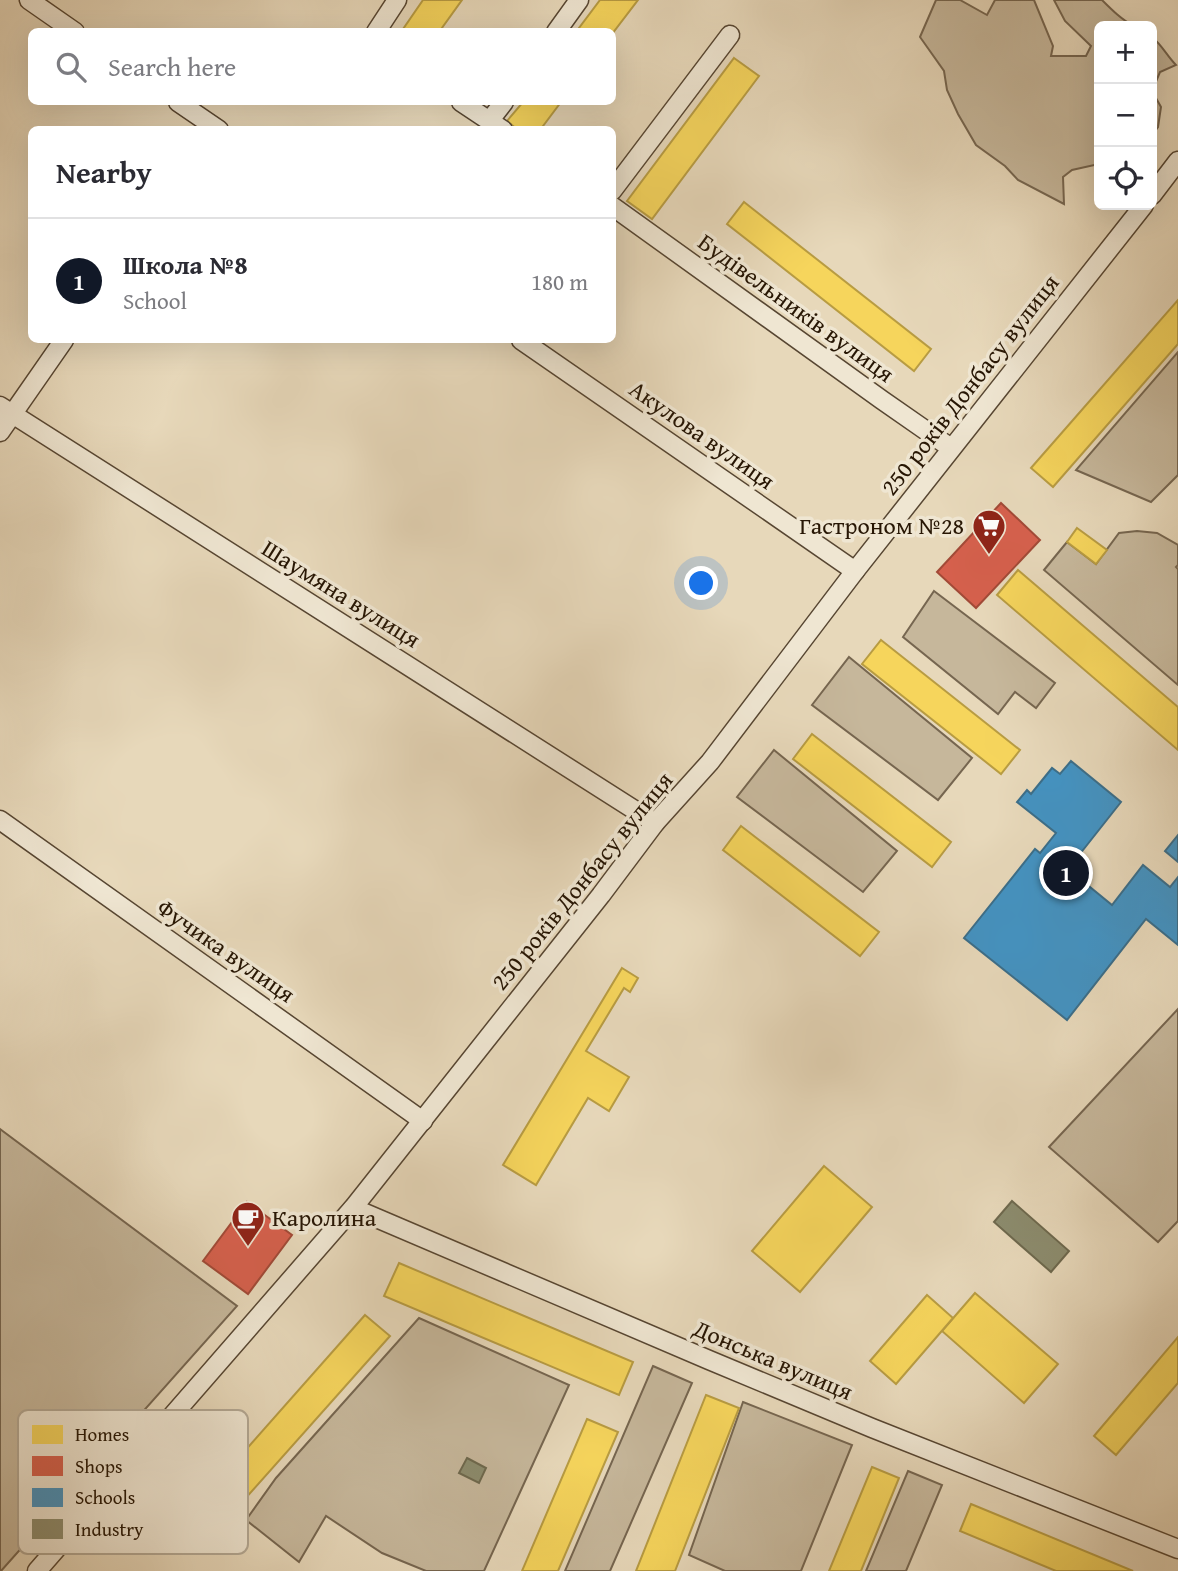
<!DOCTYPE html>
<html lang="en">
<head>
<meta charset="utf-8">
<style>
  body { margin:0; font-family:"Gentium Book Plus",serif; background:#f7f7f7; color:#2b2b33 }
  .controls { position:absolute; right:21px; top:21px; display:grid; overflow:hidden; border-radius:10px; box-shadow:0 7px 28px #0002 }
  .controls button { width:63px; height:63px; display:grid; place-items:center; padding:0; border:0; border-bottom:2px solid #e1e1e2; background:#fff; color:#2b2b33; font:35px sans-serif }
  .you { position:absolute; left:702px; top:584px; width:24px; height:24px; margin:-18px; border:5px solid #fff; border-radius:50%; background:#1a73e8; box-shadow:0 0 0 10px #1a73e833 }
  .badge { display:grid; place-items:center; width:46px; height:46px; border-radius:50%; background:#111827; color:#fff; font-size:23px; font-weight:700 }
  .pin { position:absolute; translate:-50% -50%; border:4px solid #fff; box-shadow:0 2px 7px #0006 }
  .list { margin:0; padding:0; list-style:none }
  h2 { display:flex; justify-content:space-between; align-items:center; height:91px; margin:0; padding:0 28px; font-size:30px }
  h2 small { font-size:23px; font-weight:400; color:#7c7c81 }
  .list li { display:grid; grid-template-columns:46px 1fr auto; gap:21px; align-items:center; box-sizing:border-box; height:126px; padding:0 28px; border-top:2px solid #e1e1e2 }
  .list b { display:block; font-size:26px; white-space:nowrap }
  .list p { margin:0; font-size:23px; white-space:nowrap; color:#7c7c81 }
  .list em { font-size:23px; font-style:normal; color:#7c7c81 }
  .icon { flex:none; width:38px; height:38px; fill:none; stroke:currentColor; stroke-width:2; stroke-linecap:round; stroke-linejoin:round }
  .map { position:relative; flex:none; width:1178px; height:1571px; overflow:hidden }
  .search { position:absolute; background:#fff; box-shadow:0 7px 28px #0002; left:28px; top:28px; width:588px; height:77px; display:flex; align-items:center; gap:18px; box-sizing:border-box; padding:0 24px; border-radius:10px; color:#7c7c81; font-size:26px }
  .panel { position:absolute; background:#fff; box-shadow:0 7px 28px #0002; left:28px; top:126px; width:588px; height:217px; border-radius:10px }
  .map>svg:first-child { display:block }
</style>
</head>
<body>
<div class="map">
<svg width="1178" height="1571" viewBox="0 0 1178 1571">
  <rect width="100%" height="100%" fill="#e7d8ba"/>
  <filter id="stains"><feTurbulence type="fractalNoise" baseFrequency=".00286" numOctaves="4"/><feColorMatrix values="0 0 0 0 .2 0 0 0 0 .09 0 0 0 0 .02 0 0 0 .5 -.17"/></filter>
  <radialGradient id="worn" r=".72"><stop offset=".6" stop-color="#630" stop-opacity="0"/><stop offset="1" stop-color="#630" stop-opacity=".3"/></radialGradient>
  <g fill="#c6b79b" stroke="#766650" stroke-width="2">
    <path d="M936 0H960L987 15 995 0H1034L1053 46 1051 56H1086L1091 46 1065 21 1054 0H1102C1112 10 1122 20 1134 26H1099V164L1072 170 1063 177 1064 204 1018 180 1005 166 976 145 958 114 947 90 944 71 920 37Z"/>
    <path d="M1152 37C1162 45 1167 56 1176 65L1160 72 1152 91 1161 107 1158 127 1152 135Z"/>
    <polygon points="1178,352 1178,475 1151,502 1076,470"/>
    <polygon points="1137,531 1157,533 1178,545 1178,565 1176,567 1178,569 1178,685 1044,570 1067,542 1096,564 1119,533"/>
    <polygon points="934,591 1055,683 1036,708 1015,692 998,714 903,637"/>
    <polygon points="849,657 972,758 938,800 812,705"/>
    <polygon points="774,750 897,851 863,892 737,797"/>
    <polygon points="1178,1009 1178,1221 1158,1242 1049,1147"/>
    <polygon points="0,1129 237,1306 1,1571 0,1571"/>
    <polygon points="419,1318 569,1385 484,1571 426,1571 382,1553 326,1516 299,1562 246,1520 276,1478"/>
    <polygon points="653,1366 692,1383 610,1571 565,1571"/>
    <polygon points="743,1402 852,1445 801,1571 725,1571 689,1555"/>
    <polygon points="908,1471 942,1485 906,1571 866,1571"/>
  </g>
  <g fill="#f6d55c" stroke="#b89c42" stroke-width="2">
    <polygon points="423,0 462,0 439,32 401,32"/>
    <polygon points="600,0 638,0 612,34 612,32 576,32"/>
    <polygon points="734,58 759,76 652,219 627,201"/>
    <polygon points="523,102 561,102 540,130 518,130 507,121"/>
    <polygon points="744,202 931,349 914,371 727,224"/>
    <polygon points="1178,300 1178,344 1053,487 1031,468"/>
    <polygon points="1077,528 1107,550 1096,564 1067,542"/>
    <polygon points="1018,570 1178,707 1178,750 997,595"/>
    <polygon points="881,640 1020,750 1001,774 862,664"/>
    <polygon points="812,734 951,842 932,867 793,759"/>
    <polygon points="741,826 879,932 860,956 723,850"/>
    <polygon points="622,968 638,978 630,992 624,988 586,1051 629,1077 609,1111 588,1098 536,1185 503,1165"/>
    <polygon points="824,1166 872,1207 800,1292 752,1251"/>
    <polygon points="399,1263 633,1362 619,1395 384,1296"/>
    <polygon points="975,1293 1058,1364 1024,1403 942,1331"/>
    <polygon points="927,1295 953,1318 896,1384 870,1361"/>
    <polygon points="365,1315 390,1336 220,1527 196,1506"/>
    <polygon points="1178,1337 1178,1383 1116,1455 1094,1436"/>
    <polygon points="706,1395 739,1408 675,1571 636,1571"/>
    <polygon points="587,1419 618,1432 558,1571 522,1571"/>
    <polygon points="872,1467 899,1478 861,1571 829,1571"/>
    <polygon points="971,1504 1133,1571 1056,1571 960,1531"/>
  </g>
  <g fill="#d6604d" stroke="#a24a37" stroke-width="2">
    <polygon points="1001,503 1040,540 976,608 937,572"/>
    <polygon points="247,1202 292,1235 248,1294 203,1261"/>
  </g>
  <g fill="#4393c3" stroke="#3b6e8a" stroke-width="2">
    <polygon points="1071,761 1121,802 1068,869 1112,905 1143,865 1170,887 1178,877 1178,945 1146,919 1067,1020 964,938 1035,849 1040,853 1056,833 1017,802 1027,790 1031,794 1052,768 1060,774"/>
    <polygon points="1178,835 1178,862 1165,851"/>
  </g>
  <g fill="#8c8c6e" stroke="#6e694e" stroke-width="2">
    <polygon points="1012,1201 1069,1251 1051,1272 994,1222"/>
    <polygon points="467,1458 486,1468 479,1483 459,1473"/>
  </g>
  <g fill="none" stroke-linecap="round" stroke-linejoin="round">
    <defs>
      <g id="minor">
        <polyline points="29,0 75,32"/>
        <polyline points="376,32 397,0"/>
        <polyline points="556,32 579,0"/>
        <polyline points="178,102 219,130"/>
        <polyline points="461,102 503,130"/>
        <polyline points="490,120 504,102"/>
        <polyline points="612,191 730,35"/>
        <polyline points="1152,195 1178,161"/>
        <polyline points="612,206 882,400 951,448"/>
        <polyline points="521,340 855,571"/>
        <polyline points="0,406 655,823"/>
        <polyline points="0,432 64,340"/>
        <polyline points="0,820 423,1121"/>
        <polyline points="353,1208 709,1360 872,1428 1178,1549"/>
        <polyline points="37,1571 353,1208 601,895 655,823 710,762 855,571 1144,205"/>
      </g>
    </defs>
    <use href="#minor" stroke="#574632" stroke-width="21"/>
    <use href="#minor" stroke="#efe6d2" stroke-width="18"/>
  </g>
  <defs>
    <symbol id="supermarket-pin" viewBox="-11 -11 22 30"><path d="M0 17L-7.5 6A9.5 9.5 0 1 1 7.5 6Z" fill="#8f2418" stroke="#efe6d2"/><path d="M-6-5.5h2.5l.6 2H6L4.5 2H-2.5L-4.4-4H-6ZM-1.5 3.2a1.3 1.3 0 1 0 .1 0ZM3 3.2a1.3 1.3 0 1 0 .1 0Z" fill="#fff"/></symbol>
    <symbol id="cafe-pin" viewBox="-11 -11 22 30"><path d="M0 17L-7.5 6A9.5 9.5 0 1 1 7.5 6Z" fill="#8f2418" stroke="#efe6d2"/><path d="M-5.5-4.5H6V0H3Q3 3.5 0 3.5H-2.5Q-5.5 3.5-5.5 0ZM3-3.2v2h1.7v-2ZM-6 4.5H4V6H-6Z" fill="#fff"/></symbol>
  </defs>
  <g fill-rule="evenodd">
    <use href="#supermarket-pin" x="970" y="507" width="38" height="52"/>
    <use href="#cafe-pin" x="229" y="1199" width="38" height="52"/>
  </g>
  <g text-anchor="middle" stroke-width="7" stroke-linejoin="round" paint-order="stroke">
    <g font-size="24" fill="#271604" stroke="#efe6d2">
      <text transform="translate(796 308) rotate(36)" y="8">Будівельників вулиця</text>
      <text transform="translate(970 385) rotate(-52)" y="8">250 років Донбасу вулиця</text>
      <text transform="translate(702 435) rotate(35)" y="8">Акулова вулиця</text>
      <text transform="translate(341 594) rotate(32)" y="8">Шаумяна вулиця</text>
      <text transform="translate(582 881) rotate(-51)" y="8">250 років Донбасу вулиця</text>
      <text transform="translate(226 951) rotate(35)" y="8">Фучика вулиця</text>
      <text transform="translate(773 1360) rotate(23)" y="8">Донська вулиця</text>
    </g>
    <g font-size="24" fill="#271604" stroke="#efe6d2" text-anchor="end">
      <text x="964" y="534">Гастроном №28</text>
      <text x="272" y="1226" text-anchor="start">Каролина</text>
    </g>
  </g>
  <rect x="18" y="1410" width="230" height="144" rx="10" fill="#efe6d2" stroke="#b3a894" stroke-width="2"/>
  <rect x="32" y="1425" width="31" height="19" fill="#f6d55c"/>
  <rect x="32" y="1456" width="31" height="20" fill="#d6604d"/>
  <rect x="32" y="1488" width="31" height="19" fill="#4393c3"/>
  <rect x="32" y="1519" width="31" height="20" fill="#8c8c6e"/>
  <g font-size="19" fill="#271604">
    <text x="75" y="1441">Homes</text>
    <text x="75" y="1473">Shops</text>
    <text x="75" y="1504">Schools</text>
    <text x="75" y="1536">Industry</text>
  </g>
  <rect width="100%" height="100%" filter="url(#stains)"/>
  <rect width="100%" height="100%" fill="url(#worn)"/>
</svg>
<div class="controls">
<button>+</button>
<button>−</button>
<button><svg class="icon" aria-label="locate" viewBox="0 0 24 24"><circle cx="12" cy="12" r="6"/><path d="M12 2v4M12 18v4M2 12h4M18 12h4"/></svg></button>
</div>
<div class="you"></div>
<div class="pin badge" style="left:1066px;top:873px">1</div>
<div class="search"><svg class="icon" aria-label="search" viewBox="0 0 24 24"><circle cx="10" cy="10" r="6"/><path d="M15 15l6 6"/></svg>Search here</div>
<section class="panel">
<h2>Nearby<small></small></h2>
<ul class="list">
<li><span class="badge">1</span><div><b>Школа №8</b><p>School</p></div><em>180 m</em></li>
</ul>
</section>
</div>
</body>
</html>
